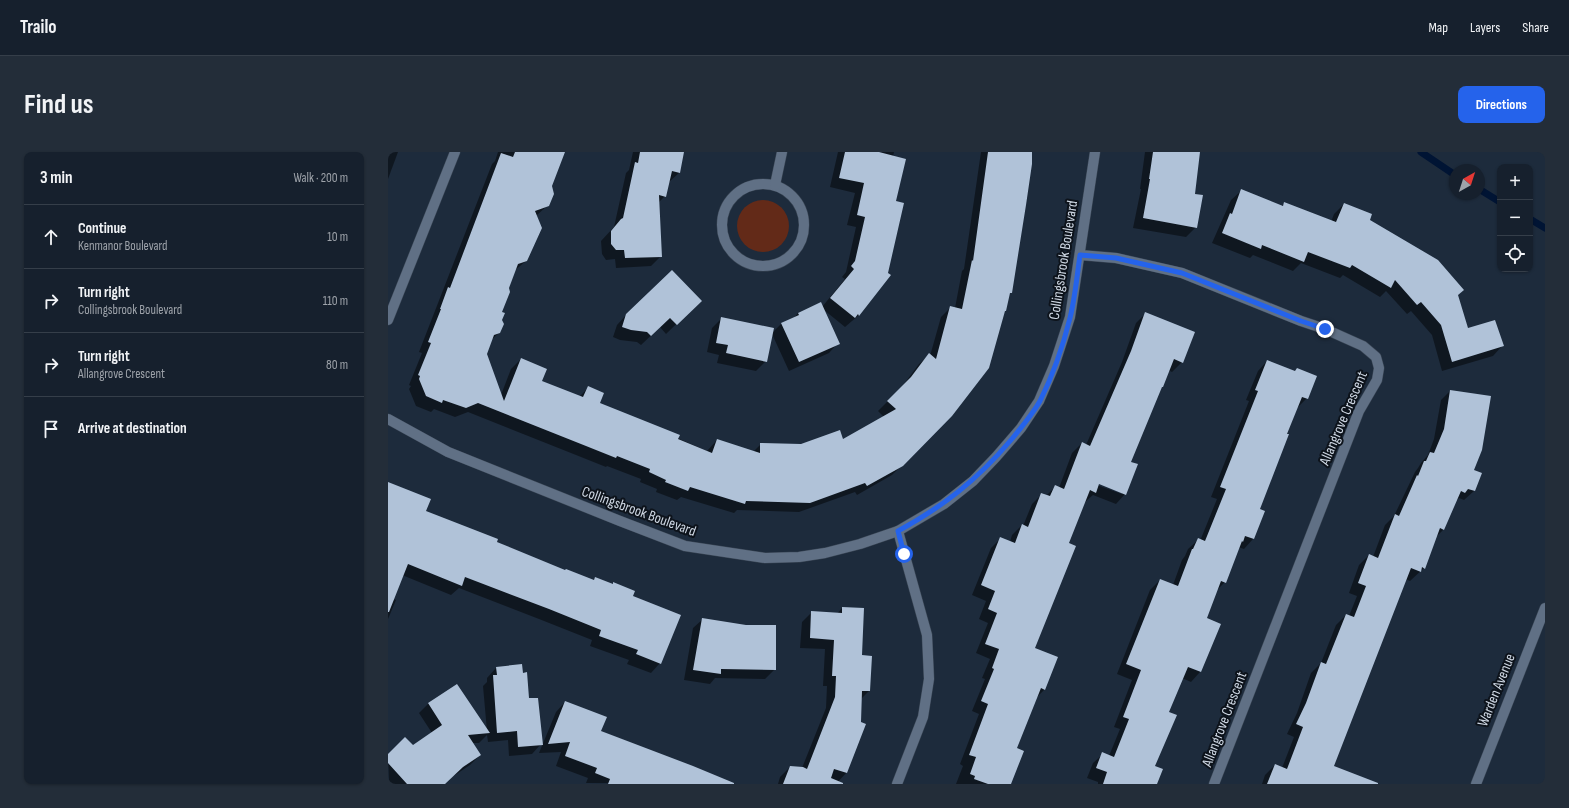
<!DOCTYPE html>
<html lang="en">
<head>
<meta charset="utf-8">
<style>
  body { margin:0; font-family:"Sofia Sans Condensed",sans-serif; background:#232d39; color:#f1f3f6 }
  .controls { position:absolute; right:12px; top:12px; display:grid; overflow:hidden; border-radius:8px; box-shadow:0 1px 3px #0004 }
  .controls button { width:36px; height:36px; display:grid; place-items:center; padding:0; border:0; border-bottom:1px solid #353e49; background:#16202d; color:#f1f3f6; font:20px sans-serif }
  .compass { position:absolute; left:1061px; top:12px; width:36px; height:36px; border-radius:50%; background:#16202d; box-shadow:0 1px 3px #0004; rotate:39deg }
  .stop { position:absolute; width:12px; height:12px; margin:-9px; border:3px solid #2563eb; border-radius:50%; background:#fff }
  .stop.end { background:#2563eb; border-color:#fff; box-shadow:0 1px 4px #0008 }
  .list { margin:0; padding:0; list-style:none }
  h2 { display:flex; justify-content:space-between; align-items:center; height:52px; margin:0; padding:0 16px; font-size:17px }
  h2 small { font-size:13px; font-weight:400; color:#9ea3aa }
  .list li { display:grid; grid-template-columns:26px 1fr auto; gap:12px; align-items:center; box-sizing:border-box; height:64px; padding:0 16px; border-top:1px solid #353e49 }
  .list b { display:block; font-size:15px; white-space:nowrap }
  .list p { margin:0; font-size:13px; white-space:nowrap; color:#9ea3aa }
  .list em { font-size:13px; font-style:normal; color:#9ea3aa }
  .icon { flex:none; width:22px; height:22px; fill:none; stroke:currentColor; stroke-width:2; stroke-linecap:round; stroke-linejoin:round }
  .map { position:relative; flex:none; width:1157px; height:632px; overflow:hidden; border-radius:8px }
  header { display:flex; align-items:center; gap:24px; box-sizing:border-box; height:56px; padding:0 20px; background:#16202d; border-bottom:1px solid #353e49 }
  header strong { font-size:19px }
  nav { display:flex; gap:22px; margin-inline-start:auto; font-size:14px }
  .intro { display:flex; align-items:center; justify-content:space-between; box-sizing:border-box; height:96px; padding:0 24px }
  h1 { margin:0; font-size:28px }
  .button { padding:10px 18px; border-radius:8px; background:#2563eb; color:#fff; font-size:14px; font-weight:700 }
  main { display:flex; gap:24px; padding:0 24px }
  aside { flex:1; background:#16202d; border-radius:8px; box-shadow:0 1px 3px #0004 }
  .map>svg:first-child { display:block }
</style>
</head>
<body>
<header>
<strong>Trailo</strong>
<nav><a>Map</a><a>Layers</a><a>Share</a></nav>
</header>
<div class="intro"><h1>Find us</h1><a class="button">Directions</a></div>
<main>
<aside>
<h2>3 min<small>Walk · 200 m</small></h2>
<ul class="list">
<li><svg class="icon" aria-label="ahead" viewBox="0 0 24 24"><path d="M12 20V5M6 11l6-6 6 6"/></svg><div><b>Continue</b><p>Kenmanor Boulevard</p></div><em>10 m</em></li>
<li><svg class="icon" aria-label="right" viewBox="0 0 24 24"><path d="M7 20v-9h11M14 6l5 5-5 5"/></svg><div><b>Turn right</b><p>Collingsbrook Boulevard</p></div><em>110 m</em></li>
<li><svg class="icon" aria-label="right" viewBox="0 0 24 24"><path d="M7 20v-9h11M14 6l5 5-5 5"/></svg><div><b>Turn right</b><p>Allangrove Crescent</p></div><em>80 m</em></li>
<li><svg class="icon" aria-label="arrive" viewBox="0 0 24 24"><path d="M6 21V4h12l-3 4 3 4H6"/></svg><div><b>Arrive at destination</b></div></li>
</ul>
</aside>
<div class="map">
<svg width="1157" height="632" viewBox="0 0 1157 632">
  <rect width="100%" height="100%" fill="#1d2b3c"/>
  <circle fill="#632a18" cx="375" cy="74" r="26"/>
  <g fill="#0007" fill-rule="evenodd">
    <polygon points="0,0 10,0 0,27"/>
    <polygon points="110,0 172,0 162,34 160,53 148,64 138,109 126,119 113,161 112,180 102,189 98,202 113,243 123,217 133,207 153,230 191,245 200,236 211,252 319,299 329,288 365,300 373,292 413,293 455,289 496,265 490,259 513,236 531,212 541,203 542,204 553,165 563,155 567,156 574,119 576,117 593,0 644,0 623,140 620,143 617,159 564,263 504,323 469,343 467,340 411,360 349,358 346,361 293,345 289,348 268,340 269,337 252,330 253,327 219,314 218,315 188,303 80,260 67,265 46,257 43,260 28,254 21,237 23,234 21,233 34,201 31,200 104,12 107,9"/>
    <polygon points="245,0 295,0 291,21 281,30 277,44 271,50 273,104 263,114 228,116 227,107 218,108 214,102 213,89 226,75 238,21 241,18"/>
    <polygon points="450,0 506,0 471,163 457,175 436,158 450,191 441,201 401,219 384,182 378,209 368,219 329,211 331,203 319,200 324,176 333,167 384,181 393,172 406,166 410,161 434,155 457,127 454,125 458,120 468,75 459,73 467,41 442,35"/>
    <polygon points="757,0 811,0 805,43 808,75 798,85 745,76 753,37 752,37"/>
    <polygon points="853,39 893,55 896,52 943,70 946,62 956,52 981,68 1069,143 1080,177 1114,194 1105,204 1054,219 1044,183 1023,159 1019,162 998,139 992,145 955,123 952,126 913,111 905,119 865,103 862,106 824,91 843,48"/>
    <polygon points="312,149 278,182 272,175 253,193 249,190 232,188 225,185 229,173 239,162"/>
    <path d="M758 161 794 210 784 220 780 218 742 310 737 342 728 352 705 343 697 350H696L680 392 646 496 657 537 648 546 627 597 622 632H568L575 614 572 612 591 562 584 559 597 527 594 526 602 507 588 501 600 471 591 467 598 449 584 443 603 396 613 386 622 390 624 383 634 373 635 374 644 352 654 342 658 344 667 335 671 336 684 301 694 291 698 293 734 210 748 171ZM707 330 734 340V342L706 332Z"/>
    <polygon points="879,209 919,246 909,256 870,357 876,359 865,387 856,397 850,395 837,430 829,438 817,467 812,520 803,530 794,526 780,560 766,614 768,632 710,632 710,630 699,626 705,611 715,602 721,604 732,577 726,575 744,528 729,522 762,438 772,428 785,433 794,408 797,404 800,397 810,388 812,389 829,347 823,345 861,249 858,248 870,219"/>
    <polygon points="1062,239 1085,318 1086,339 1076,348 1071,346 1068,349 1055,378 1048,385 1036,416 1022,429 1017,427 945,614 956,632 874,632 877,623 887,613 894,616 906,585 899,582 909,561 923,521 933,511 948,473 958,463 961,464 969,444 961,441 971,413 981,403 985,405 997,373 1006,364 1027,320 1030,316 1033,311 1040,303 1046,287 1053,248"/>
    <polygon points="0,332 37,360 177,419 205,429 207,426 224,433 226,431 244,444 272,511 263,521 239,512 241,508 202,494 204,488 151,467 71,436 63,443 14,423 5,447 8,448 0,467"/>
    <polygon points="454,456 473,504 481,539 473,547 459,620 448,632 390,632 392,625 402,615 414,616 438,556 439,534 435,534 437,497 412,496 414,470 424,460 449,462"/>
    <polygon points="315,467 387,517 377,527 327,526 322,532 296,528 305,476"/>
    <polygon points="108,516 140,547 153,592 144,602 121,604 120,588 100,590 99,583 91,591 84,591 92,603 82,613 64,625 56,632 1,632 0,603 24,594 44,581 31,561 40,552 69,533 99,579 95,534 99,530 99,526"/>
    <polygon points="177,550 212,579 346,632 198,631 200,626 168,614 173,600 151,601 168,560"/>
  </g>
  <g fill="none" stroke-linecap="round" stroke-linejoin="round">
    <g stroke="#001434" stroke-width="7">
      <polyline points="1033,0 1067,23"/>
      <polyline points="1091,37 1112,50"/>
      <polyline points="1142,67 1157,76"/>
    </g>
  </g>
  <g fill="#b0c2d8">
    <polygon points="127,0 177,0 164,34 166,42 161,54 147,59 154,76 139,109 130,112 121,136 122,140 114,160 117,161 114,168 116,172 112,181 106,183 99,202 116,249 133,206 159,217 154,229 195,245 200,234 216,241 212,251 292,283 290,287 324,301 329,287 372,301 372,291 413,292 452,278 455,287 508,257 499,249 523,225 541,201 548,207 562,154 574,157 584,108 585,109 600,0 644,0 644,12 638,53 624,141 622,141 618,159 617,159 601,216 564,264 515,314 479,334 477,331 422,351 358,349 357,352 302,335 300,339 277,330 278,328 261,320 262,317 229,304 228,306 198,294 90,251 78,256 55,248 54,251 38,244 31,227 32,224 30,223 43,191 40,190 53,157 52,157 60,135 62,136 113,1 125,5"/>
    <polygon points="252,0 296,0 292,21 284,19 278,45 271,43 274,105 237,106 236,98 228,98 223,92 223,79 233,67 235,66 247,10 250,11"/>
    <polygon points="457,0 491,0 518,7 508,49 516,51 500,121 503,123 471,164 470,162 467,166 442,146 466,117 463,114 467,109 477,65 469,63 476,31 451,26"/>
    <polygon points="765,0 812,0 807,42 815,43 809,76 755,66 762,27 761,27"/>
    <polygon points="853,37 895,54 896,50 948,70 956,51 984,62 982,68 1050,108 1076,138 1070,143 1080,176 1107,168 1116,194 1064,210 1053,173 1033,150 1029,153 1007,128 1003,136 964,113 962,116 920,100 916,110 874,93 873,97 834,81 842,61 844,62"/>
    <polygon points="284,118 314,149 289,173 282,166 263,184 259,180 243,178 234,175 238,162"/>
    <polygon points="433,150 452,192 411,210 393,171 411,163 410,161"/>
    <polygon points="757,160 807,180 795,211 786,207 775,235 774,235 743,310 750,312 738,343 711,332 708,341 702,338 681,391 688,394 647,496 670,505 657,538 653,536 629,596 636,599 623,632 600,632 586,627 587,624 582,622 588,605 581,603 600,552 593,549 606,517 604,516 611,497 597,492 609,461 600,457 607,439 593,433 612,385 627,391 634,372 640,375 653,341 662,344 667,333 676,337 694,290 702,294 743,199"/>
    <polygon points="333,165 386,176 379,210 338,201 340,193 328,191"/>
    <polygon points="879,208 907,219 909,216 929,224 920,247 914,245 899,282 901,282 872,357 877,359 866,387 857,384 855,390 854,389 838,431 833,429 819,466 833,472 813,520 800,515 781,560 789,563 767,614 775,617 769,632 715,632 719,620 708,616 714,600 726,605 741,567 735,565 753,518 738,512 772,427 790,434 804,397 805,397 810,386 817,389 838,337 832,335 870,239 867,238"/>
    <polygon points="1062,238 1103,244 1094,298 1086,318 1094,321 1087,339 1080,337 1077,341 1073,339 1056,378 1052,376 1037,417 1034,415 1033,420 1023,416 946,614 990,631 990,632 879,632 887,612 899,617 915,575 908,572 918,551 933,510 938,512 958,462 966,465 978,434 970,431 981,402 990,406 1007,362 1011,364 1029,323 1030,324 1036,309 1038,309 1042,300 1046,301 1056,277"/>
    <polygon points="0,330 43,347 38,359 110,387 109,390 177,418 178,417 206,428 207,425 225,432 225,430 247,439 245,444 293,463 273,512 248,502 250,498 211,484 213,478 161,457 77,425 74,434 20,412 1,460 0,460"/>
    <polygon points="454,455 476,456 474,503 484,504 482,539 474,539 473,570 478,572 459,621 446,617 443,626 455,631 455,632 395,632 402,614 415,615 419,617 447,545 448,524 444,524 446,488 422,486 423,459 454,461"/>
    <polygon points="314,466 358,473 388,473 388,518 333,517 333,522 305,518"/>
    <polygon points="134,512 135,521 139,520 141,546 150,546 155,593 130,595 129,579 109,581 105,523 109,523 108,515"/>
    <polygon points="69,532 102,581 80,583 93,603 75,615 57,632 19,632 0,611 0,602 17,585 25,593 54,573 40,551"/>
    <polygon points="177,549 219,565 213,579 305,614 346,631 346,632 220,632 222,627 207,621 209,616 177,604 182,590 160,592"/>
  </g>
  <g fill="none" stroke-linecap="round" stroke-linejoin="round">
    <defs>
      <g id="minor">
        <circle cx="375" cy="73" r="41"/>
        <polyline points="387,33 394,0"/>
        <polyline points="692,103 728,106 794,121 913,169 937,177 975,194 988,205 991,216 989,228 971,259 826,632"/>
        <polyline points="0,168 67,0"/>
        <polyline points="509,632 535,565 541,527 539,483 510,379"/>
      </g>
      <polyline id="tertiary" points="0,267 60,300 232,369 297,394 377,406 411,405 437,401 472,392 510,379 556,352 585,329 608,305 633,276 651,249 666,214 682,165 707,0"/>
      <polyline id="secondary" points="1088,632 1157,456"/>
    </defs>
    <use href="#minor" stroke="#3a4655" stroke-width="11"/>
    <use href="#tertiary" stroke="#3a4655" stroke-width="11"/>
    <use href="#secondary" stroke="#3a4655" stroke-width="11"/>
    <use href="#minor" stroke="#607085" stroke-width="10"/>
    <use href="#tertiary" stroke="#607085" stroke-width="10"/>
    <use href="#secondary" stroke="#607085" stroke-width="10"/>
  </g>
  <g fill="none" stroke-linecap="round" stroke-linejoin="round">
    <path stroke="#2563eb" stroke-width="5" d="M516 402 510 379C556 354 589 328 623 288 633 276 644 263 652 249 665 223 675 194 682 166 687 146 689 124 692 103L728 106 794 121 913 169 937 177"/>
  </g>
  <g text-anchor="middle" stroke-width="4" stroke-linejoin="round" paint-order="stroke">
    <g font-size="15" fill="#ced7e3" stroke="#0d131b">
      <text transform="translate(675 108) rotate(-81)" y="5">Collingsbrook Boulevard</text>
      <text transform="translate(955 266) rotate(-67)" y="5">Allangrove Crescent</text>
      <text transform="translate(251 359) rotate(20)" y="5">Collingsbrook Boulevard</text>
      <text transform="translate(1108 538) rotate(-68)" y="5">Warden Avenue</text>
      <text transform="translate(836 567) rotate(-69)" y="5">Allangrove Crescent</text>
    </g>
  </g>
</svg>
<div class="controls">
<button>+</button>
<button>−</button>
<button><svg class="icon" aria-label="locate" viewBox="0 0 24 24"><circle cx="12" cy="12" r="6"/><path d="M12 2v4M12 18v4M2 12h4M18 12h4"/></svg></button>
</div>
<svg class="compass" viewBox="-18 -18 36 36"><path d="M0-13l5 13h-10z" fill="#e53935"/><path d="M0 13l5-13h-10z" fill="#9ea3aa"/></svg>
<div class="stop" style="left:516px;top:402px"></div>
<div class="stop end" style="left:937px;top:177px"></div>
</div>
</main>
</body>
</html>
